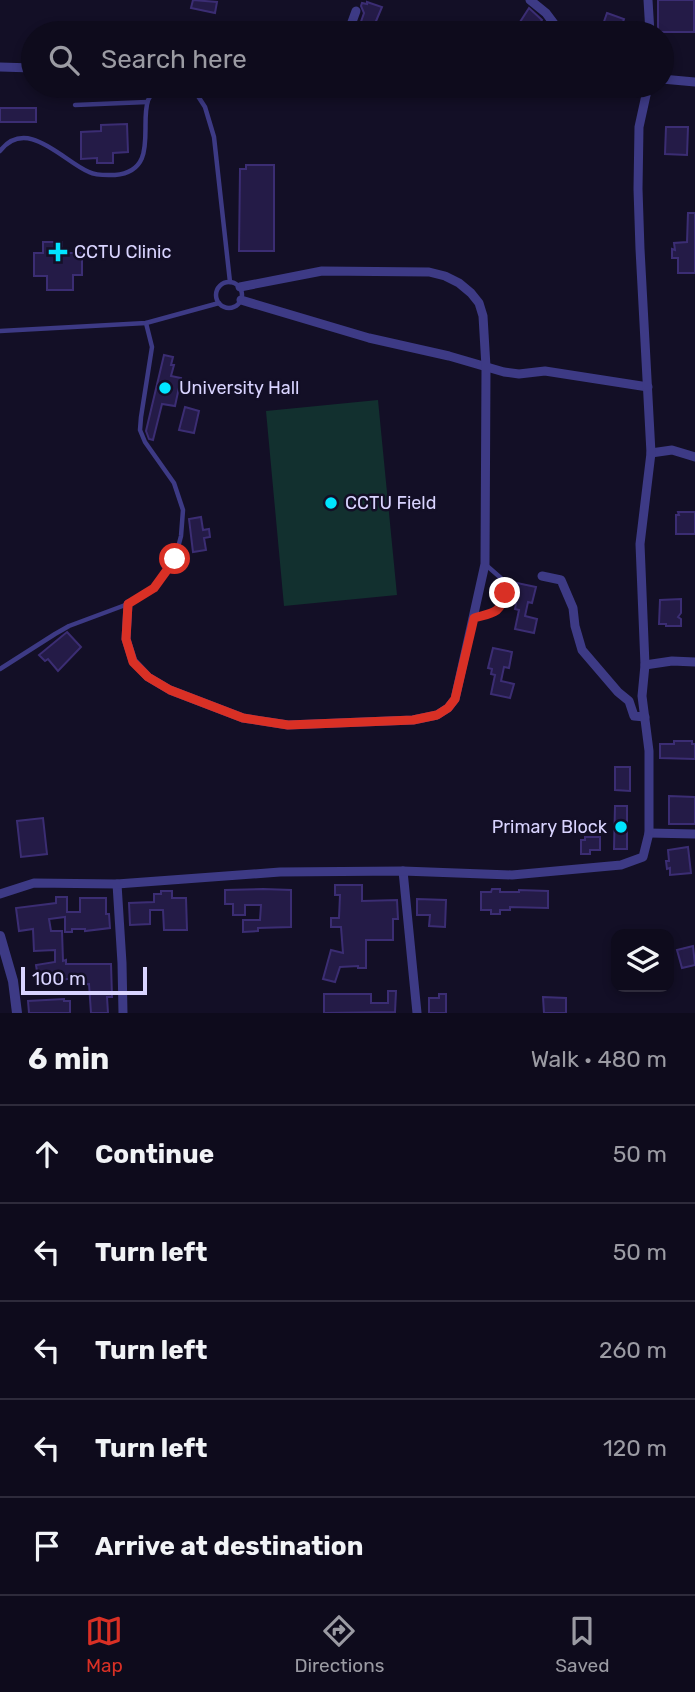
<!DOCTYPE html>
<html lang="en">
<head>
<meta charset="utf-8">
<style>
  body { margin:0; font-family:Rubik,sans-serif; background:#171425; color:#f1f3f6 }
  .controls { position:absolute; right:21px; bottom:21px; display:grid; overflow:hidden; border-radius:14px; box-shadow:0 4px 10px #0003 }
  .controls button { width:63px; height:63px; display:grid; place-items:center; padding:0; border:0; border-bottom:2px solid #2e2b3b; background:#0e0b1c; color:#f1f3f6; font:35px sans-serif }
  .scale { position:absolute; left:21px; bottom:18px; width:126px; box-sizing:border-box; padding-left:7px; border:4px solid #d9d4ff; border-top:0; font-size:19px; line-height:24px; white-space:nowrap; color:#d9d4ff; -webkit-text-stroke:5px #130f26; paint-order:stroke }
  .stop { position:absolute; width:21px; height:21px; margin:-16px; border:5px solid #d93025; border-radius:50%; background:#fff }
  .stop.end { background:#d93025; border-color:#fff; box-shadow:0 2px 7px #0008 }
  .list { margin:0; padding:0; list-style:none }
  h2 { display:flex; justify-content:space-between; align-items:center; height:91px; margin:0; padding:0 28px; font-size:30px }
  h2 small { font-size:23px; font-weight:400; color:#9b9ba3 }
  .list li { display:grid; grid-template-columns:46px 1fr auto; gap:21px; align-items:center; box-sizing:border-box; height:98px; padding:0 28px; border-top:2px solid #2e2b3b }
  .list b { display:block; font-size:26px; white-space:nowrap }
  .list em { font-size:23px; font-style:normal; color:#9b9ba3 }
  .icon { flex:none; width:38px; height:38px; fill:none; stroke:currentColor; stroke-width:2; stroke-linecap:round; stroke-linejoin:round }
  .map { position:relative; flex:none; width:695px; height:1013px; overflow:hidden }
  .search { position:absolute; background:#0e0b1c; box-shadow:0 4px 10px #0003; left:21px; right:21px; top:21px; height:77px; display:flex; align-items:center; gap:18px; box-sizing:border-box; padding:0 24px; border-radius:38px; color:#9b9ba3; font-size:26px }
  .sheet { height:581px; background:#0e0b1c }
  nav { display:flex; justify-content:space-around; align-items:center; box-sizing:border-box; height:98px; border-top:2px solid #2e2b3b; background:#0e0b1c; font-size:19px; color:#9b9ba3 }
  nav a { display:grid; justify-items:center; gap:4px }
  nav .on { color:#d93025 }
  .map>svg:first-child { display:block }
</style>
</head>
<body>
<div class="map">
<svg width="695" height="1013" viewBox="0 0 695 1013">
  <rect width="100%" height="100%" fill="#130f26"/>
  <polygon fill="#12302f" points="378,400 397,595 284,606 266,411"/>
  <g fill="#241b47" stroke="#3b2d73" stroke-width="2">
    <polygon points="193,0 217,2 215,13 191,8"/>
    <rect x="658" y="0" width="36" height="32"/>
    <polygon points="367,2 382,7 371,33 357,33 364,13 361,6 362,3 367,4"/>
    <polygon points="529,8 542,20 534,32 520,22"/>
    <polygon points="607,13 624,19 619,33 600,33"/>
    <rect x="0" y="108" width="36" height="14"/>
    <polygon points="127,124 128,152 113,153 113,163 97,163 97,158 81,159 81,132 101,131 101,125"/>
    <polygon points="666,127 688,127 687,155 665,154"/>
    <polygon points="246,165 274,165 274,251 239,251 240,169 246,169"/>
    <polygon points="688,213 695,213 695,273 678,273 678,258 672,258 672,249 675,250 674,243 687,242"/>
    <polygon points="43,242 62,242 62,253 82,253 82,275 73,275 73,290 47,290 47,276 34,276 34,253 43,253"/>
    <polygon points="164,355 173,357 171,365 174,365 171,376 181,378 175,406 162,404 153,440 149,439 146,431"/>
    <polygon points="185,407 199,411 194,433 179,430"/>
    <polygon points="678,512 695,512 695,534 676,534 676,515 679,515"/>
    <polygon points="201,517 203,530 209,529 210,537 204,538 206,550 193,552 189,519"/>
    <polygon points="517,583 536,587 532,603 528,602 525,616 537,619 534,633 515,629 519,610 515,609 516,604 512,603"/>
    <polygon points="681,599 681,613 678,617 681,619 681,626 666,626 666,624 659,624 660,600"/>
    <polygon points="67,632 81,647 58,671 48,659 45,661 39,655"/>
    <polygon points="493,648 512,652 509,668 504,667 501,681 514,684 510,698 491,694 495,675 491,674 492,669 488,668"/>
    <polygon points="674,741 692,741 692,744 695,744 695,759 660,758 660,744 674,744"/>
    <polygon points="615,767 630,767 630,791 615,790"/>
    <polygon points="669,796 695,797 695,824 669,824"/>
    <polygon points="615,806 627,806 627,849 614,849"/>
    <polygon points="43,818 47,854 21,857 17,821"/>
    <polygon points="585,837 600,837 600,850 590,850 590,854 581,854 581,840 585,840"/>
    <polygon points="688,847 691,873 670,875 670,868 667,869 666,861 669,861 668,850"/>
    <polygon points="335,885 362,885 362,901 397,900 398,919 393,919 393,940 366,940 366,968 358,968 358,966 340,967 335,982 323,979 331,950 343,953 341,927 331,927 331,918 339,918 340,895 335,895"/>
    <polygon points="263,889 291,890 291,927 258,928 258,931 243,932 243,920 260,920 261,905 245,905 245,915 233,915 233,904 225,904 225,890"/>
    <polygon points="492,889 500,889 500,892 519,892 519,890 548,891 548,908 510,907 510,910 500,910 500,914 491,914 491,910 481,910 481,892 491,892"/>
    <polygon points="161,891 172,891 172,898 186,898 187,930 164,930 163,910 150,910 150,924 130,925 129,903 154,902 154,894 161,894"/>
    <polygon points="56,897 67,897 67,912 80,912 80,898 106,898 106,914 109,914 110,928 85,931 85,929 72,929 72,932 65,932 65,917 49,919 51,931 62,931 63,961 66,960 66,964 111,964 112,997 107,997 108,1013 91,1013 89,984 73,985 73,978 39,984 36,965 55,962 55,950 34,951 33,929 19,931 16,908 56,903"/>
    <polygon points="417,899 446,900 445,927 429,926 430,915 417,915"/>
    <polygon points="693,946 695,965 682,968 677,950"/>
    <polygon points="388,991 396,991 395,1012 324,1013 324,994 371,994 371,1003 388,1003"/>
    <polygon points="439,994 446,994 446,1013 429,1013 429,998 439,998"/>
    <polygon points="543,997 566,998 566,1013 544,1013"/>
    <polygon points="64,999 64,1001 70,1001 70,1013 29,1013 28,1001"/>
  </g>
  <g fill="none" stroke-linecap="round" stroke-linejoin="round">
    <g stroke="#3d3a85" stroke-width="4.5">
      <polyline points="187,86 194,90 205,107 214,137 230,282"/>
      <polyline points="75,105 147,102"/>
      <path d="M0 151C27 116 64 162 89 172 97 176 107 175 115 175 173 170 121 92 167 86"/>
      <circle cx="229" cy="295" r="13"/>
      <polyline points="0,331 146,323 219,303"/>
      <polyline points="474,618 497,612 503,603 505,593 502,579 486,565"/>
      <polyline points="0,669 55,634 69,626 128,604 154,588 175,559 181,536 183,510 174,483 145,442 140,430 141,417 152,347 146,323"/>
    </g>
    <g stroke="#3d3a85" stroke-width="9">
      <polyline points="530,0 546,13 561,33"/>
      <polyline points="648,0 650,33"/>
      <polyline points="348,33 356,11"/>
      <polyline points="0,67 33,68"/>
      <polyline points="662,79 695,82"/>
      <path d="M613 86C623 94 633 92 645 91"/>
      <polyline points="241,300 369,338 449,356 504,372 519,374 545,371 648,387"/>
      <polyline points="651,453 672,450 695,457"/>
      <polyline points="542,576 561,580 573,608 575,626 582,650 618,692 629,701 634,716 645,717"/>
      <polyline points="128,604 126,639 133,661 148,677 170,690 243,718 288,725 413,720 437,715 448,708 455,699 485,564 486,367 483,316 479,303 471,293 459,283 445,276 429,272 322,271 240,287"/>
      <polyline points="645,665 640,544 651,453 640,249 638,189 639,127 648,86"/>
      <polyline points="649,833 695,834"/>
      <polyline points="403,871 417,1013"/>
      <polyline points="117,884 122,963 123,1013"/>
      <polyline points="0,894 34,883 117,884 280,872 403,871 512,875 621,865 643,857 649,833 649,751 642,696 645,665 672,661 695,662"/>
    </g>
    <polyline stroke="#3d3a85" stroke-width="10" points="0,936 13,981 17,1013"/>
  </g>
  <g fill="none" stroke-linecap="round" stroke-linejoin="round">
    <path stroke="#d93025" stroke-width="9" d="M175 559 154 588 128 604 126 639 133 662 148 677 170 690 243 718 288 725 413 720 437 715 448 708 455 699 474 618C492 613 501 614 505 593"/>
  </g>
  <g fill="#00e5ff" stroke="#130f26" stroke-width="2.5">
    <path d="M54.5 241.5h7v7h7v7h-7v7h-7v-7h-7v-7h7z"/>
    <circle cx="165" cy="388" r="7"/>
    <circle cx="331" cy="503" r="7"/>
    <circle cx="621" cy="827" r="7"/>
  </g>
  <g text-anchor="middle" stroke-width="5" stroke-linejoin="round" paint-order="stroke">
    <g font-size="18" fill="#d9d4ff" stroke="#130f26" text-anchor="start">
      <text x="74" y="258">CCTU Clinic</text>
      <text x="179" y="394">University Hall</text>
      <text x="345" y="509">CCTU Field</text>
      <text x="607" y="833" text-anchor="end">Primary Block</text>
    </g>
  </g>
</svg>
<div class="controls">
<button><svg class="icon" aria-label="layers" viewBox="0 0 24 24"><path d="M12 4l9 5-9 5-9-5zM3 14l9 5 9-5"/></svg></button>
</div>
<div class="scale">100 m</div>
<div class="stop" style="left:175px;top:559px"></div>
<div class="stop end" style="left:505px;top:593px"></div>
<div class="search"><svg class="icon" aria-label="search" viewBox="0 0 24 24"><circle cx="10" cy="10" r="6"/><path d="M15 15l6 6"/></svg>Search here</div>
</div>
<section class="sheet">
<h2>6 min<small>Walk · 480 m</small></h2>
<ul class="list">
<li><svg class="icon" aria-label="ahead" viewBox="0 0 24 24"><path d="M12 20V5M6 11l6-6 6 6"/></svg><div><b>Continue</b></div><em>50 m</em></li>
<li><svg class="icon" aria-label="left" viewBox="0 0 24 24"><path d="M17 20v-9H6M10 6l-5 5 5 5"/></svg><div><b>Turn left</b></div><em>50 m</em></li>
<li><svg class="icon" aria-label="left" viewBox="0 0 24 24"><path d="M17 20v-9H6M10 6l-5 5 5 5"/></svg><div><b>Turn left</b></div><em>260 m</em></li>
<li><svg class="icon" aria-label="left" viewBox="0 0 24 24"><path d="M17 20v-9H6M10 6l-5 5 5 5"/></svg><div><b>Turn left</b></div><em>120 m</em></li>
<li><svg class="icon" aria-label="arrive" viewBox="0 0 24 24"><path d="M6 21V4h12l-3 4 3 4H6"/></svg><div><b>Arrive at destination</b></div></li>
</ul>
</section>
<nav>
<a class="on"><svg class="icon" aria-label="map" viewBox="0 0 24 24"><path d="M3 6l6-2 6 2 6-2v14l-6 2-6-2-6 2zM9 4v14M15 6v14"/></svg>Map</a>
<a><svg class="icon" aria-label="directions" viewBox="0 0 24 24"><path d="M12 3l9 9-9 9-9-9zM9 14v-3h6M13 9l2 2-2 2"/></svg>Directions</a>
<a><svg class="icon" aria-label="saved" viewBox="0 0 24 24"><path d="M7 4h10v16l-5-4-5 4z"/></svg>Saved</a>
</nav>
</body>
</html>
